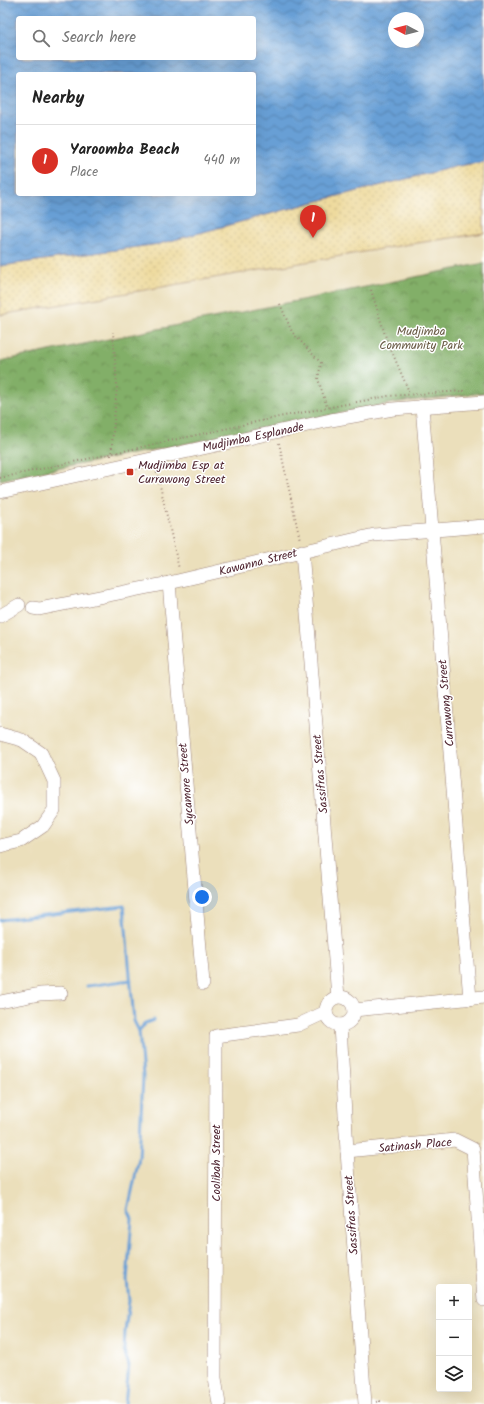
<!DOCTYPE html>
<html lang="en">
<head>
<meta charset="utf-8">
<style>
  body { margin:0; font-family:Kalam,sans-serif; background:#f2f2f2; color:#222 }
  .controls { position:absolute; right:12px; bottom:12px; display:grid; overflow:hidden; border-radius:4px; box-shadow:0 4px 16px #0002 }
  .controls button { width:36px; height:36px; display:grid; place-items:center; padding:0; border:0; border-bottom:1px solid #e0e0e0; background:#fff; color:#222; font:20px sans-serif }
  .compass { position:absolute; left:388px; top:12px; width:36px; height:36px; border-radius:50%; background:#fff; box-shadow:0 4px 16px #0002; rotate:277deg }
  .you { position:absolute; left:202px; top:897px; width:14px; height:14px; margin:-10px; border:3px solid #fff; border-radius:50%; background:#1a73e8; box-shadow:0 0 0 6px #1a73e833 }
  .badge { display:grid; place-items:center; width:26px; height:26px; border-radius:50%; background:#d93025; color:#fff; font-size:13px; font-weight:700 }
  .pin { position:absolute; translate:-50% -33px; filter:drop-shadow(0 1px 2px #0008) }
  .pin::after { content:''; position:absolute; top:21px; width:14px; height:12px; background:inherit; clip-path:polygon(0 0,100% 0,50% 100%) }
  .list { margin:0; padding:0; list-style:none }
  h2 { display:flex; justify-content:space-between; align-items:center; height:52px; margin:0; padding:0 16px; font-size:17px }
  h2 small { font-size:13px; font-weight:400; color:#767676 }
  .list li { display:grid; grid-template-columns:26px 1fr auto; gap:12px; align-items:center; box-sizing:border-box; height:72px; padding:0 16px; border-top:1px solid #e0e0e0 }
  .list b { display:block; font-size:15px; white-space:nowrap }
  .list p { margin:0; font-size:13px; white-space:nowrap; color:#767676 }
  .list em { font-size:13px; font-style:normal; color:#767676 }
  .icon { flex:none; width:22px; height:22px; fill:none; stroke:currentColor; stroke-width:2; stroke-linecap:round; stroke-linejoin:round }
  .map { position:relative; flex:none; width:484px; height:1404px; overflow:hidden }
  .search { position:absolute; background:#fff; box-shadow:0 4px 16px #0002; left:16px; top:16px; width:240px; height:44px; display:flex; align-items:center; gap:10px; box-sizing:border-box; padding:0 14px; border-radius:4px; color:#767676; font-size:15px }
  .panel { position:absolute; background:#fff; box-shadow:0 4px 16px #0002; left:16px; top:72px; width:240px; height:124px; border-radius:4px }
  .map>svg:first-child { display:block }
</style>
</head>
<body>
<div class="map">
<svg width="484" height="1404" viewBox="0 0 484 1404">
  <defs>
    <pattern id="forest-crowns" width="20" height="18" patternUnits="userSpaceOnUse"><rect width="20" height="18" fill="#82af67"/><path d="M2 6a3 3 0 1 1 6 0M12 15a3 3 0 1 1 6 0" fill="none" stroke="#6c8e55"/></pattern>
    <pattern id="sand-dots" width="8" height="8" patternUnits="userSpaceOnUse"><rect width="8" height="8" fill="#eeda9e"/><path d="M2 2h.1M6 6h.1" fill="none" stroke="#cebb88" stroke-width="1.8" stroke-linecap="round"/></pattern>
    <pattern id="water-waves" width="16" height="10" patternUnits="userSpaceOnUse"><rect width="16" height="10" fill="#679fd5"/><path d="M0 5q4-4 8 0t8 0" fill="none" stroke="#5781ad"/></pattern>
  </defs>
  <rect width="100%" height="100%" fill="#fff"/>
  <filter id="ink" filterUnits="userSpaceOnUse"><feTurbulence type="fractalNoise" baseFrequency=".025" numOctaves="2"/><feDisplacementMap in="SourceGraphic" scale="8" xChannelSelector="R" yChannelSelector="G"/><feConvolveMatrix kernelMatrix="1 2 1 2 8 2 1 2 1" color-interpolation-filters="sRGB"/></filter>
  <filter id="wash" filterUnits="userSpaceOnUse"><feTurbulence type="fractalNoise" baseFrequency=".012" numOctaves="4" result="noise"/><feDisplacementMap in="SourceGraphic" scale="16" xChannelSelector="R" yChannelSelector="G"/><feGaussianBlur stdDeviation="0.9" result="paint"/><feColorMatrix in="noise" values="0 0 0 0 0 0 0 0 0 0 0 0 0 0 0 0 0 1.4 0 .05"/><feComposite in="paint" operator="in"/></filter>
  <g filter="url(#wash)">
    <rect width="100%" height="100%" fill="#ebdfbb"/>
    <polygon fill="url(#forest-crowns)" stroke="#666749" points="484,263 484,393 398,402 0,480 0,361"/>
    <polygon fill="url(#sand-dots)" stroke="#9c7c64" points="484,162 484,233 404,245 0,315 0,266 159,244 314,202 458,166"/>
    <path fill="url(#water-waves)" stroke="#585f80" fill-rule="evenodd" d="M0 0H484V162L458 166 314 202 159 244 0 266ZM18 18H254V58H18ZM394 18H418V42H394ZM18 74H254V194H18Z"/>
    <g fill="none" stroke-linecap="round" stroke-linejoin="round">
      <g stroke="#679fd5" stroke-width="3">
        <polyline points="0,920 124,906 134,1021 139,1031"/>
        <polyline points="87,986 131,980"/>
        <polyline points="125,1404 129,1365 124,1351 125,1332 129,1301 127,1280 132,1219 128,1210 139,1158 143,1076 139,1031 145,1023 154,1020"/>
      </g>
    </g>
  </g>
  <g filter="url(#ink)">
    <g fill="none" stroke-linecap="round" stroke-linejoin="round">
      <defs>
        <g id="minor">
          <polyline points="422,406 470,999"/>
          <polyline points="0,492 331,420 393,409 484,402"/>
          <polyline points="302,551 338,997"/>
          <polyline points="169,583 203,984"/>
          <polyline points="33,608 39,609 169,583 374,535 484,526"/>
          <polyline points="0,616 19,605"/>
          <polyline points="0,734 22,740 41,753 54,781 54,810 43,826 21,841 0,846"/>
          <circle cx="340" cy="1011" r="14"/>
          <polyline points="0,1002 40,994 61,993"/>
          <polyline points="354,1010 484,997"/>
          <polyline points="340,1025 347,1151 365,1404"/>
          <polyline points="347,1151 455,1140 473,1149 484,1300"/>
          <polyline points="219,1404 215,1378 216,1036 298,1025 326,1012"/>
        </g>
      </defs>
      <use href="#minor" stroke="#9a7f73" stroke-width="14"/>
      <g stroke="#9a7f73" stroke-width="2" stroke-dasharray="1 3" stroke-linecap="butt">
        <polyline points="371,290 386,338 410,394"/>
        <polyline points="280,304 292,332 321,363 318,379 327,407"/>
        <polyline points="279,443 300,540"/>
        <polyline points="111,456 117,386 113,332"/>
        <polyline points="156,468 179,569"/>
        <polyline points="0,478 279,417 388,396 464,391"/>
        <polyline points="376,1402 380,1401 380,1404"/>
      </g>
      <use href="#minor" stroke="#fff" stroke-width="13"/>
    </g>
  </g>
  <rect fill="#c8321e" stroke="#fff" stroke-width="1.5" x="126" y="468" width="8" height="8" rx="2"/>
  <g text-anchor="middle" stroke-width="3" stroke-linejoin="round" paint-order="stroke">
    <g font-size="12" fill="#695b45" stroke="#fff">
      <text x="421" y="335">Mudjimba<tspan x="421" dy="14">Community Park</tspan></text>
    </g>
    <g font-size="12" fill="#4a1f2b" stroke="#fff">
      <text transform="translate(253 437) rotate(-12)" y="4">Mudjimba Esplanade</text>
      <text transform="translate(258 562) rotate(-14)" y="4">Kawanna Street</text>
      <text transform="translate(446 703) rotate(-95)" y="4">Currawong Street</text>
      <text transform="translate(320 774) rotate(-95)" y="4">Sassifras Street</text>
      <text transform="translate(186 784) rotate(-95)" y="4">Sycamore Street</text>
      <text transform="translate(415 1145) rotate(-5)" y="4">Satinash Place</text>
      <text transform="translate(216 1163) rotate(-90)" y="4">Coolibah Street</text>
      <text transform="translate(351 1215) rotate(-94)" y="4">Sassifras Street</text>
    </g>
    <g font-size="12" fill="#4a1f2b" stroke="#fff" text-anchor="start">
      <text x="138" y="469">Mudjimba Esp at<tspan x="138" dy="14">Currawong Street</tspan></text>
    </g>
  </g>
</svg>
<div class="controls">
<button>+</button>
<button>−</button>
<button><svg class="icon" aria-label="layers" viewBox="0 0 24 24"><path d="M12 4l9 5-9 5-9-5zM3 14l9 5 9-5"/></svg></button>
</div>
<svg class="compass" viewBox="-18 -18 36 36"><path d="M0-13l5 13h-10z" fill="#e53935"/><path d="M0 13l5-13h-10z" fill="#767676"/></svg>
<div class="you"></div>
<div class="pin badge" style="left:313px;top:238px">1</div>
<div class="search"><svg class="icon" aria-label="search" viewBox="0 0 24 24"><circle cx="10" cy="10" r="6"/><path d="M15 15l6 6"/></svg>Search here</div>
<section class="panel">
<h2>Nearby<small></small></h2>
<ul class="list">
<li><span class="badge">1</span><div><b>Yaroomba Beach</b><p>Place</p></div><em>440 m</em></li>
</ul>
</section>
</div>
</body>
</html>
